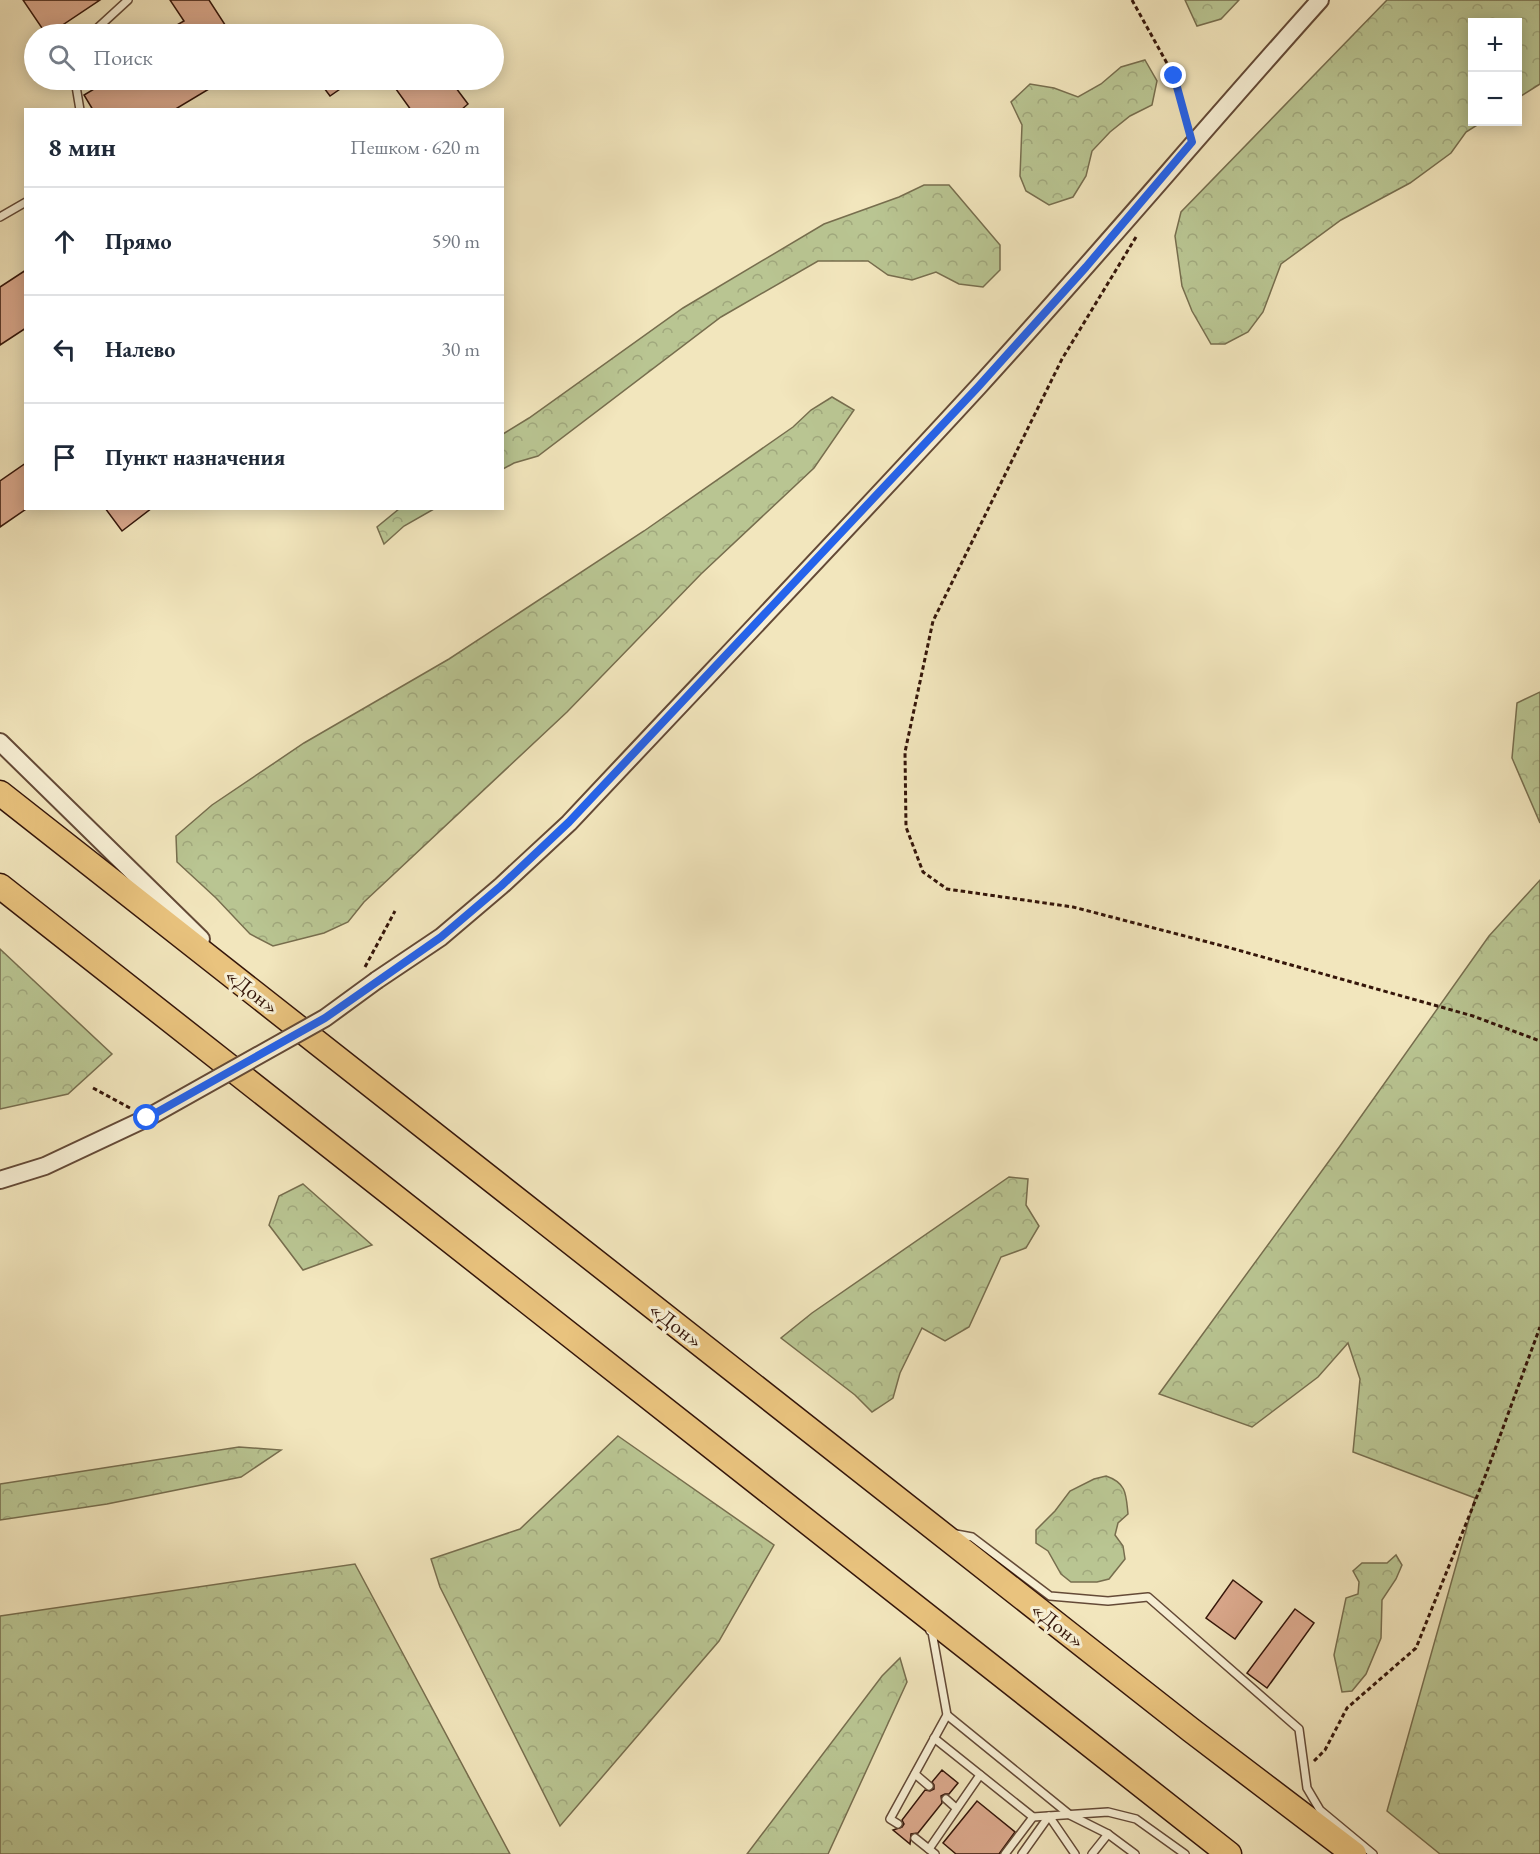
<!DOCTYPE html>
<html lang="ru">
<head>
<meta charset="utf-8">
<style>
  body { margin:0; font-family:"EB Garamond",serif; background:#f6f6f7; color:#1f2937 }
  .controls { position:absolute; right:18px; top:18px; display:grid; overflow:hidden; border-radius:0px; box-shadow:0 3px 15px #0003 }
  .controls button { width:54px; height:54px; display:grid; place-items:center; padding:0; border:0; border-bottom:2px solid #e0e1e3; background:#fff; color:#1f2937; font:30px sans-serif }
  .stop { position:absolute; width:18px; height:18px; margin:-14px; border:4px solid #2563eb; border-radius:50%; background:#fff }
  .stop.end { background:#2563eb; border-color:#fff; box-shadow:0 2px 6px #0008 }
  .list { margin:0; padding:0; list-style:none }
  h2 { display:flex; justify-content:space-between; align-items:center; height:78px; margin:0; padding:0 24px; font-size:26px }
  h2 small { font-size:20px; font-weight:400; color:#747a83 }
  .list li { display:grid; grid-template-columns:39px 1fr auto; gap:18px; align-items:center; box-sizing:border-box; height:108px; padding:0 24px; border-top:2px solid #e0e1e3 }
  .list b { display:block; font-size:22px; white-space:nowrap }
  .list em { font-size:20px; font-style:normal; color:#747a83 }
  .icon { flex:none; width:33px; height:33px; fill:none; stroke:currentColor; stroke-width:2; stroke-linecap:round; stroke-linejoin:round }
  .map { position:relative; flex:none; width:1540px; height:1854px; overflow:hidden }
  .search { position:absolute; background:#fff; box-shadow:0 3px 15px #0003; left:24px; top:24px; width:480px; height:66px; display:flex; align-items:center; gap:15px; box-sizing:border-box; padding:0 21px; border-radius:33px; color:#747a83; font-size:22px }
  .panel { position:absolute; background:#fff; box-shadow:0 3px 15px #0003; left:24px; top:108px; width:480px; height:402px; border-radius:0px }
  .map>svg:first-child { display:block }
</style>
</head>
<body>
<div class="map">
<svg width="1540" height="1854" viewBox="0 0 1540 1854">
  <defs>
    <pattern id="forest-crowns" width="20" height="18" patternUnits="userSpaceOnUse" patternTransform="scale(1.5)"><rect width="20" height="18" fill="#b9c592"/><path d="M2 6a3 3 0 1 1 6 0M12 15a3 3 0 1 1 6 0" fill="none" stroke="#a0a87d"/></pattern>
  </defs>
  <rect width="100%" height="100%" fill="#f2e6bd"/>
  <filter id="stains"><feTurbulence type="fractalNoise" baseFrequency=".00333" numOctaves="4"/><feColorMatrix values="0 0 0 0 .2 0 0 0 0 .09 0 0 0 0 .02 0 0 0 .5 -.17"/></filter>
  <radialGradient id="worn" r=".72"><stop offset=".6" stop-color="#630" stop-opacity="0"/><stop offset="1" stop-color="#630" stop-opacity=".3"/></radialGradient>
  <g fill="url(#forest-crowns)" stroke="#776e4e" stroke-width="1.5">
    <polygon points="1185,0 1239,0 1221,19 1197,26"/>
    <polygon points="1387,0 1540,0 1540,84 1518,98 1518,22 1472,22 1472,122 1482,122 1466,132 1451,153 1410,183 1341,220 1281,264 1263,312 1248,332 1225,344 1211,344 1192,311 1182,286 1175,236 1181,212"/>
    <polygon points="1145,60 1157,81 1152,105 1130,116 1110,132 1092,151 1086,176 1073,197 1049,205 1026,191 1020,176 1022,125 1011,102 1030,84 1054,88 1078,97 1101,84 1121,67"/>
    <polygon points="924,185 949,185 1000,245 1000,270 983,287 959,284 936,272 912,280 888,275 868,261 818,261 721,317 538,456 514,463 503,469 503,434 529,418 683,308 824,224 899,197"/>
    <polygon points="832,397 854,410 814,468 701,574 567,712 364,902 348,922 324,933 273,946 250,934 216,898 177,862 176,836 212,805 304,743 449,659 644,531 793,427 811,410"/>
    <polygon points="399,509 434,509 404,526 384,544 377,527"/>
    <polygon points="1540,692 1540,823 1512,758 1517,703"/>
    <polygon points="1540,880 1540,1854 1440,1854 1387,1811 1475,1498 1353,1452 1360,1379 1348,1343 1318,1377 1252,1427 1159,1394 1340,1146 1489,936"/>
    <polygon points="0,949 112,1054 68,1094 0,1109"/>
    <polygon points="1009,1177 1028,1179 1026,1205 1039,1226 1026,1248 1001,1257 969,1327 945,1341 922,1328 900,1373 893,1398 872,1412 855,1395 781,1338 812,1313"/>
    <polygon points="303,1184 372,1245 303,1270 269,1225 279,1196"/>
    <polygon points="618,1436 774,1545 719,1641 560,1826 440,1587 431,1559 520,1529"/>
    <polygon points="239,1447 281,1450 241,1477 107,1504 0,1520 0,1484"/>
    <path d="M1106 1476C1127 1483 1126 1495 1128 1514L1118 1523 1115 1535 1123 1546 1125 1559 1109 1579 1097 1582H1071L1061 1574 1048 1551 1036 1543V1530L1055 1511 1070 1491 1094 1479Z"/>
    <polygon points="1396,1555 1402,1565 1396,1579 1382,1600 1381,1638 1366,1674 1352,1691 1342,1692 1334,1655 1346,1598 1358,1594 1359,1582 1353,1571 1362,1563 1387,1563"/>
    <polygon points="355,1564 510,1854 0,1854 0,1616"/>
    <polygon points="900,1658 907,1682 828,1854 747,1854 882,1676"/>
  </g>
  <g fill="#dba98d" stroke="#35160a" stroke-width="1.5">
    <polygon points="23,0 100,0 49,34 46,34"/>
    <polygon points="170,0 209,0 231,34 161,34 184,21"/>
    <polygon points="109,80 224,80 174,110 93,110 84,95"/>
    <polygon points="318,80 353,80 330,96"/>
    <polygon points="401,80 450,80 468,104 461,110 411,110 393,85"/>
    <polygon points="26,270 26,328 0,345 0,287"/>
    <polygon points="26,463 26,509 0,527 0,481"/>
    <polygon points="105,508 152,508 122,531"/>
    <polygon points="1233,1580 1262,1602 1235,1639 1206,1618"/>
    <polygon points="1295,1609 1314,1623 1267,1688 1247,1673"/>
    <polygon points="942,1770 958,1783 949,1794 945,1794 941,1796 942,1803 918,1833 911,1834 910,1844 893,1830 902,1827 904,1824 902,1820 925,1790 930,1791 934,1789 934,1785 932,1782"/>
    <polygon points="977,1801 1015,1832 999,1854 956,1854 943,1843"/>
  </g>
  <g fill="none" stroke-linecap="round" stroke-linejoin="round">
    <defs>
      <g id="service">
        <polyline points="91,34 128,0"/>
        <polyline points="75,80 80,110"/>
        <polyline points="0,217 26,202"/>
        <polyline points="956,1534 972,1537 1050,1596 1108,1601 1148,1597 1299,1729 1307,1788 1320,1810 1373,1854"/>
        <polyline points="947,1715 1070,1815 1108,1834 1135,1854"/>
        <polyline points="934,1738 1033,1817"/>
        <polyline points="915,1774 929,1786"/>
        <polyline points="946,1799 956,1808"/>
        <polyline points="898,1824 890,1819 947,1715 932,1632 930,1631"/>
        <polyline points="915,1838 935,1854"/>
        <polyline points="929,1849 980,1775"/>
        <polyline points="1005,1854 1033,1817 1108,1812 1136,1819 1185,1854"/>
        <polyline points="1022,1854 1049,1816 1075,1854"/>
        <polyline points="1092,1854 1108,1834"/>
      </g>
      <g id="tertiary">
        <polyline points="0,742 201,939"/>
        <path d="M377 980 441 937 501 886 569 823C706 677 844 533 979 386 1095 259 1205 128 1320 0"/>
        <polyline points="0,1180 45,1166 147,1118"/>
      </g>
      <g id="motorway">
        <polyline points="0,793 1191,1730 1354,1854"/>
        <polyline points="0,886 1229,1854"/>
      </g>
    </defs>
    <use href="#service" stroke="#644a37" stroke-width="10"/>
    <use href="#tertiary" stroke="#644a37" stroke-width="20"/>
    <use href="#motorway" stroke="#35160a" stroke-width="27"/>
    <g stroke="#35160a" stroke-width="3" stroke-dasharray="4.5 3" stroke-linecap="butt">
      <polyline points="1132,0 1174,76 1188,127"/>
      <polyline points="1136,237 1062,359 933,621 905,752 906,827 923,872 947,889 1073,907 1227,947 1473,1016 1540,1041"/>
      <polyline points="365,967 395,911"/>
      <polyline points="93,1088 130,1108"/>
      <polyline points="1314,1761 1325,1750 1347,1708 1416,1648 1486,1474 1540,1327"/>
    </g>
    <use href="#service" stroke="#f7efd4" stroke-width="7"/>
    <use href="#tertiary" stroke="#f7efd4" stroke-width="16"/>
    <use href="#motorway" stroke="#e9c37e" stroke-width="24"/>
    <defs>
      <polyline id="tertiary-bridge" points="147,1118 325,1018 377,980"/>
    </defs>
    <use href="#tertiary-bridge" stroke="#644a37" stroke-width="20" stroke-linecap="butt"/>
    <use href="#tertiary-bridge" stroke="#f7efd4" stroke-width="16"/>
  </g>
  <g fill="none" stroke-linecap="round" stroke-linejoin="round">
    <polyline stroke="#2563eb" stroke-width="8" points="147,1118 325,1018 441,937 501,886 569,822 978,387 1086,267 1192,142 1174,76"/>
  </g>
  <g text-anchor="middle" stroke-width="6" stroke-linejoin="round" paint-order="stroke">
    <g font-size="21" fill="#35160a" stroke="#f7efd4">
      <text transform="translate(252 991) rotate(38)" y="7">«Дон»</text>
      <text transform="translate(676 1325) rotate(38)" y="7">«Дон»</text>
      <text transform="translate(1058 1625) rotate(38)" y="7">«Дон»</text>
    </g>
  </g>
  <rect width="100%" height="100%" filter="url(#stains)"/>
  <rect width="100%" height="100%" fill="url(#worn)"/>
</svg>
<div class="controls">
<button>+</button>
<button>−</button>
</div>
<div class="stop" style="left:147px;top:1118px"></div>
<div class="stop end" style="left:1174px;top:76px"></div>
<div class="search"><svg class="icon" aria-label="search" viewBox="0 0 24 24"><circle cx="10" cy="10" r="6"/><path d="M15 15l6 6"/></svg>Поиск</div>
<section class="panel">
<h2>8 мин<small>Пешком · 620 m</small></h2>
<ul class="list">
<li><svg class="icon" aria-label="ahead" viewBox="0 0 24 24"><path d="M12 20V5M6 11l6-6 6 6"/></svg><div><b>Прямо</b></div><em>590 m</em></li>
<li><svg class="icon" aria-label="left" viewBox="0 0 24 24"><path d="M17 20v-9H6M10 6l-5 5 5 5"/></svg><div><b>Налево</b></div><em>30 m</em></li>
<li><svg class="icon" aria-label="arrive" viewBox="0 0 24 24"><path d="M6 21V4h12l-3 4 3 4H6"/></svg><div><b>Пункт назначения</b></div></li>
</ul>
</section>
</div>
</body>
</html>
